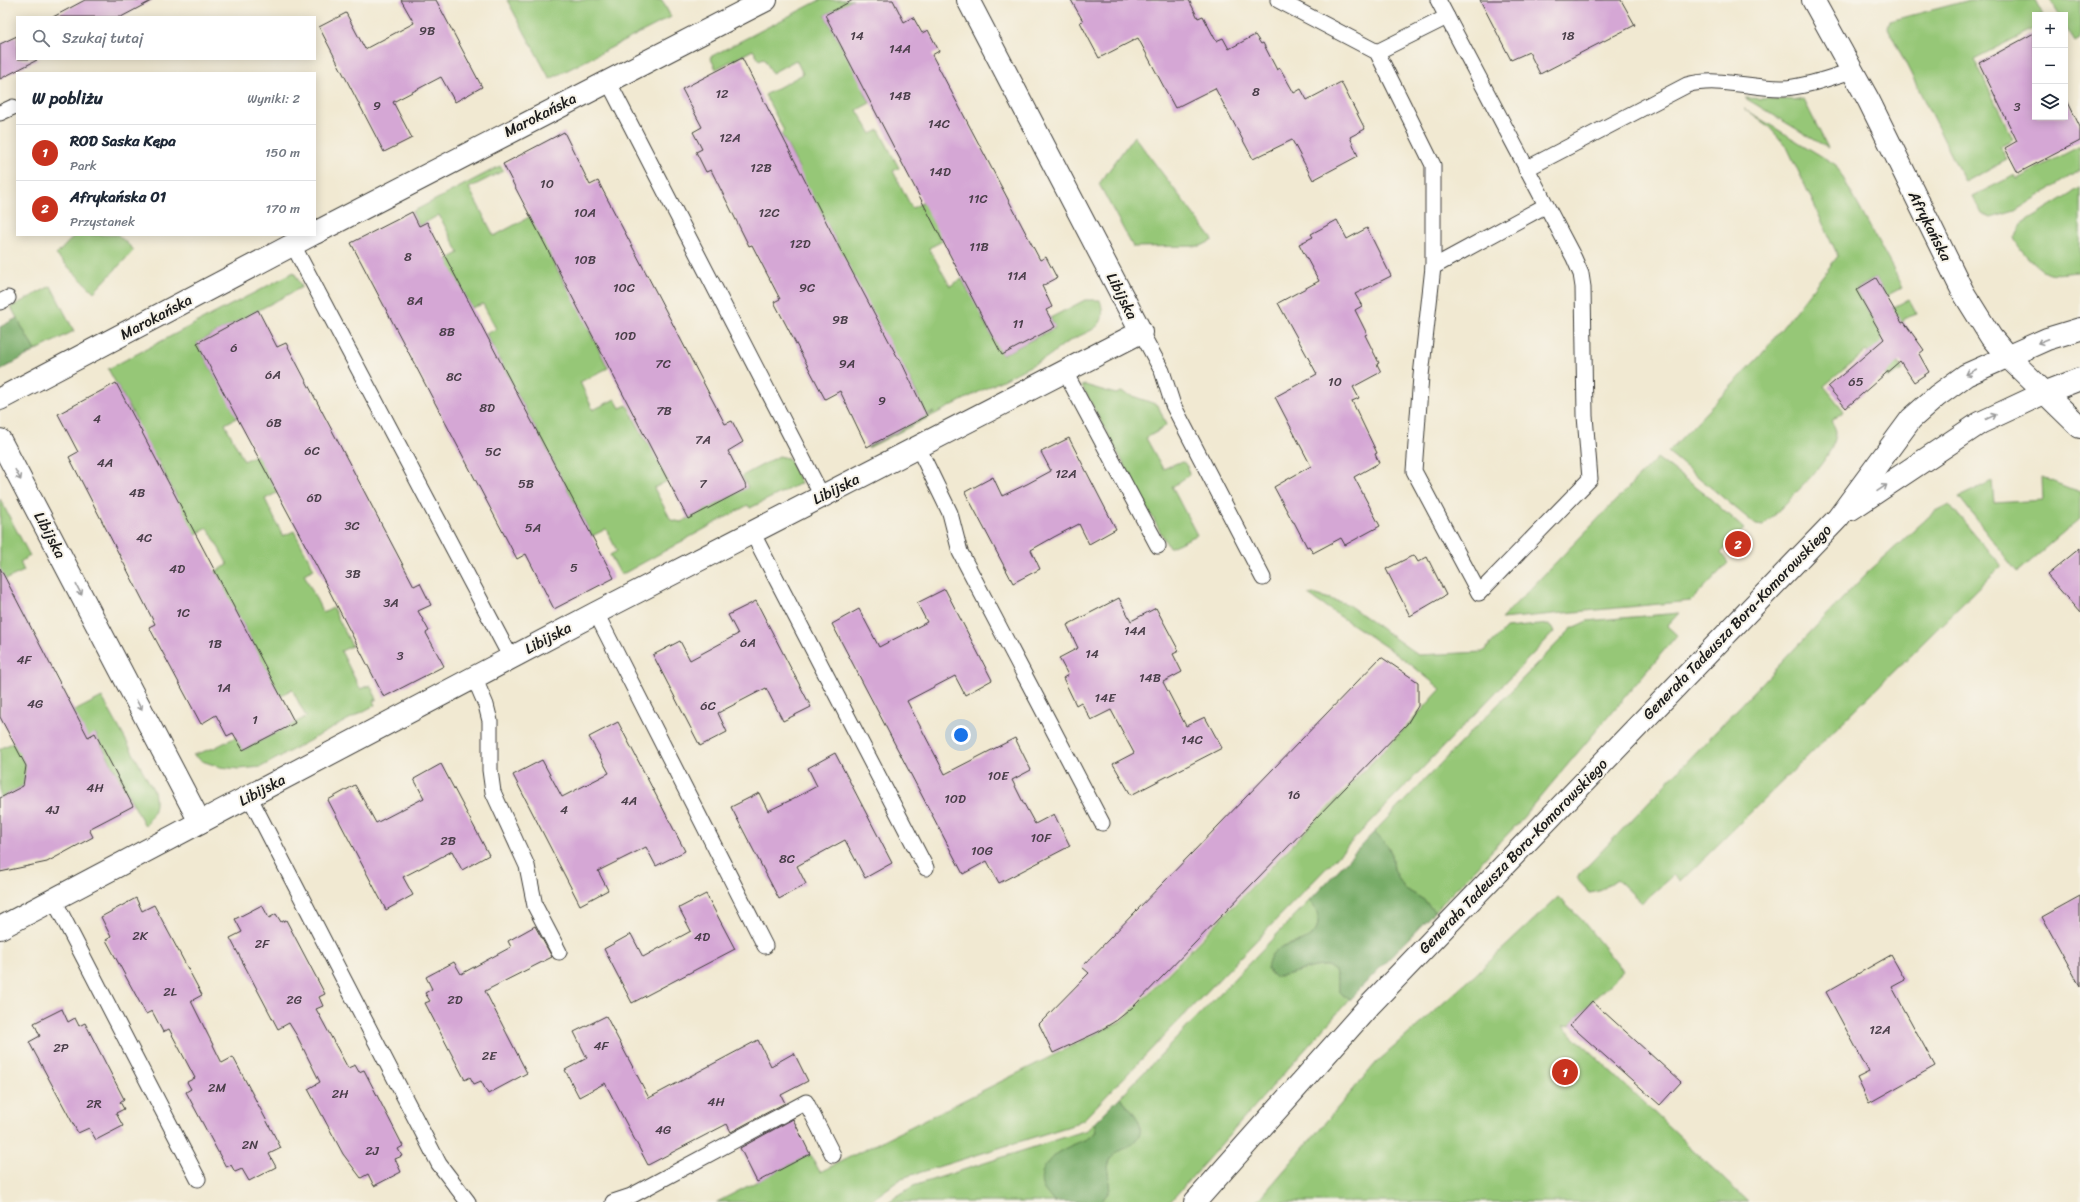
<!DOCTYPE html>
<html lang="pl">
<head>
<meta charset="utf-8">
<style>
  body { margin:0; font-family:Sriracha,sans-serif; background:#f2f2f3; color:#1f2937 }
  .controls { position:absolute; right:12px; top:12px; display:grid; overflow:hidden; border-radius:0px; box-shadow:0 2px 10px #0003 }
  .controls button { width:36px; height:36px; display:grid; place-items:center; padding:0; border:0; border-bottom:1px solid #e0e1e3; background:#fff; color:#1f2937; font:20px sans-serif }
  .you { position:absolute; left:961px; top:735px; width:14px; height:14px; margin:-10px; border:3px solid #fff; border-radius:50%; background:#1a73e8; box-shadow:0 0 0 6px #1a73e833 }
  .badge { display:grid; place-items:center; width:26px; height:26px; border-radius:50%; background:#c8321e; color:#fff; font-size:13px; font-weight:700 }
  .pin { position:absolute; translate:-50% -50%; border:2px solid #fff; box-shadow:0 1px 4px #0006 }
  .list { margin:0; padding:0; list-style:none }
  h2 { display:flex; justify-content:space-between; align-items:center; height:52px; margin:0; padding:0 16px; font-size:17px }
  h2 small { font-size:13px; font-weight:400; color:#747a83 }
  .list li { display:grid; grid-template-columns:26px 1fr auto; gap:12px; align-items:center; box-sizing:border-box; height:56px; padding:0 16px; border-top:1px solid #e0e1e3 }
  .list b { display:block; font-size:15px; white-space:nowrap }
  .list p { margin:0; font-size:13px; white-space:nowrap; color:#747a83 }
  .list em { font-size:13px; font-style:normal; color:#747a83 }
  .icon { flex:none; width:22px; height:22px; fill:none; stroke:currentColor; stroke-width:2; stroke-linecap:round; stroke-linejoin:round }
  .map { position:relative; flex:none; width:2080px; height:1202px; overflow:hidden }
  .search { position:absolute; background:#fff; box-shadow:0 2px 10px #0003; left:16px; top:16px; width:300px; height:44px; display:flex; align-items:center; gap:10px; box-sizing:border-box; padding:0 14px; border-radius:0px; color:#747a83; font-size:15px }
  .panel { position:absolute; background:#fff; box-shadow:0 2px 10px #0003; left:16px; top:72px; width:300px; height:164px; border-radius:0px }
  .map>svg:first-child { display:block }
</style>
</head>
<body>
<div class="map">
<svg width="2080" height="1202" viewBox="0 0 2080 1202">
  <rect width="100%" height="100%" fill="#f7f3e8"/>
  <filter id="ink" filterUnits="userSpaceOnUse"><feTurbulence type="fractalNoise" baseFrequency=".025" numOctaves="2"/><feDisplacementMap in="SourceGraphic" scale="8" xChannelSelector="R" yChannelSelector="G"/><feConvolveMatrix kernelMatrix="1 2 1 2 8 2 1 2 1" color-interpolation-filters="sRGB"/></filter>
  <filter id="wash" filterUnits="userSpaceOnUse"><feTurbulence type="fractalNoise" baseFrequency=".012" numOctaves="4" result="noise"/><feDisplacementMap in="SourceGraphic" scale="16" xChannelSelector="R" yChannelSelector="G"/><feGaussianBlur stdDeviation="0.9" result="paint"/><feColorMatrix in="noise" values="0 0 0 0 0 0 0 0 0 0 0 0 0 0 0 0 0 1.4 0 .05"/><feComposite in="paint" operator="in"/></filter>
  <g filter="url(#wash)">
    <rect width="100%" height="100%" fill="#f1e9d2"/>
    <g fill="#96c777" stroke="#59724a">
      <polygon points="507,0 662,0 671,17 550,79"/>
      <path d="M820 0H853L825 15 845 53 880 82 864 90 870 103 857 110 871 134 879 130 899 168 893 171 912 208 938 195 958 233 929 248 950 286 962 279 970 294 971 293 997 309 982 318 1002 355 1055 328 1050 318 1085 300H1100C1110 330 1089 329 1068 342 1060 346 1054 353 1046 358L868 448 867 447 934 412 927 414 900 360 896 362 835 249 839 247 820 210 785 179 800 170 781 134 784 131 765 95 803 74 796 60 772 73 764 58 759 60 753 50 716 69 710 57Z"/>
      <polygon points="1970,0 2035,0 2043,15 2035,15 2035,28 1974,59 2013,139 2000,146 2007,160 1965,182 1888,28 1890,21"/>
      <polygon points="2050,0 2080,0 2080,39 2075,42 2065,26 2065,15 2059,15"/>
      <polygon points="1745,98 1804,100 1828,148"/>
      <path d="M1744 109 1836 165 1903 287 1886 296 1876 278 1856 289 1872 319 1909 299 1917 314 1903 319 1904 321 1880 337 1903 370 1888 378 1866 351 1824 386 1844 411 1831 421C1833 424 1836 429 1836 432 1837 458 1781 507 1763 526L1756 525 1668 452 1761 355 1838 256 1787 147 1768 126Z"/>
      <polygon points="1134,136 1213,240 1201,246 1133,247 1099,184"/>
      <polygon points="2080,146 2080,170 2015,211 1991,218 1982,214 1973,196 2015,175 2017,179"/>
      <polygon points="500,166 503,171 469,188 494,236 531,216 565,246 549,255 569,291 584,283 604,322 589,330 608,368 580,382 593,410 615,399 620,408 627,405 647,443 663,435 682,473 654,488 671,520 681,522 748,487 742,476 779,456 788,458 801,483 750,508 748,505 621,575 610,555 617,551 606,529 592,536 486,334 496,329 483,304 472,308 446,260 459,253 439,215 419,226 412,212"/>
      <path d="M2080 188V272C2071 272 2058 275 2049 273 2037 270 2018 248 2014 238L2023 223Z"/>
      <polygon points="75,235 118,235 134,250 94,292 56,255"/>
      <polygon points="294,272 302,287 197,343 217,380 253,409 225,424 244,461 271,447 292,485 265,499 283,536 294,531 314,569 304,574 323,613 333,608 352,646 341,651 360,689 370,685 377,699 373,701 375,705 261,767 239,769 220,767 202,761 193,755 214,748 236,737 243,750 306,717 292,689 280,696 235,609 217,593 226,589 216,571 228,565 208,528 181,542 160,504 176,496 157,459 141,466 122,429 137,421 108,369"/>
      <polygon points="51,286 74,331 35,351 11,307"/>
      <polygon points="1085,385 1116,394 1121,392 1158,405 1166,425 1162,429 1146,438 1163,469 1177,463 1183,462 1188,466 1189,475 1172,487 1197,535 1169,548 1082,386"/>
      <polygon points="1657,458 1705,494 1744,529 1721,553 1728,563 1691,601 1501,619"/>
      <polygon points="2042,477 2080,492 2080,519 2018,572 1959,497 1992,481 1994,503 2043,500"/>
      <polygon points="0,499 30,556 20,562 24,571 0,582"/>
      <polygon points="1949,504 2001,566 1680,882 1673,875 1642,903 1617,879 1600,891 1590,893 1576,878 1866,574 1935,511"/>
      <polygon points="1313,594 1347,604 1418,655 1483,652 1506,628 1549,624 1554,632 1084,1119 1070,1126 902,1178 869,1202 717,1202 810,1154 820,1172 1122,1021 1410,723 1441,689 1404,659 1308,595"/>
      <polygon points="1679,613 1667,626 1677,635 1521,820 1434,912 1424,900 1404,888 1394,869 1392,855 1388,846 1374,832 1572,628 1587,621"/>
      <path d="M102 697 154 791C157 806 154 814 145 826L95 733 100 745 0 798V749Z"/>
      <polygon points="1558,897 1581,919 1623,971 1592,1001 1570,1025 1563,1026 1748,1202 1257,1202 1376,1063 1475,975"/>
      <path d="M1310 900C1318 910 1324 926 1312 937 1305 942 1295 942 1288 945 1280 949 1273 962 1267 969L1274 977C1286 976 1319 964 1327 966 1330 967 1333 970 1335 971L1340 992 1349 1000 1170 1202H1100C1120 1183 1103 1180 1109 1163 1112 1155 1119 1152 1125 1148 1153 1132 1136 1115 1120 1097Z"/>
      <path d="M1094 1123 1096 1132C1084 1143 1068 1146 1054 1155L1053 1201 1057 1202H888L913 1186 1087 1130Z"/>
    </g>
    <g fill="#78ac68" stroke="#4a6442">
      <polygon points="17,318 35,351 0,370 0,327"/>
      <path d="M1374 832 1388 846 1392 855 1394 869 1404 888 1424 900 1434 912 1349 1000 1340 992 1335 971C1333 970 1330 967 1327 966 1319 964 1286 976 1274 977L1267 969C1268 963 1269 957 1274 952 1288 941 1317 945 1318 922 1319 913 1315 907 1310 900Z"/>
      <path d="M1120 1097C1137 1116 1154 1132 1124 1149 1118 1152 1111 1156 1109 1163 1104 1182 1120 1184 1100 1202L1053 1201C1050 1197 1045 1192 1043 1188 1036 1171 1052 1154 1066 1148 1077 1142 1087 1141 1096 1132L1094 1123Z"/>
    </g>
    <g id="blocks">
      <g fill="#d5a7d5">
        <polygon points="85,0 153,0 121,17 53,17"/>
        <polygon points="401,0 436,0 482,87 455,102 441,77 393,102 412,138 384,152 319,27 346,13 365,49 414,23"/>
        <polygon points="853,0 893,0 904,22 913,17 922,33 928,30 939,51 932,55 1040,260 1046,257 1057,278 1042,286 1052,307 1046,310 1055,327 1002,355 825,15"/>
        <polygon points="1071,0 1189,0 1198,18 1203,16 1216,41 1223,38 1229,49 1255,35 1261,44 1263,43 1277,70 1280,68 1294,93 1301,89 1307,100 1341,82 1365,129 1350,137 1358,156 1313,180 1292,140 1253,159 1215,88 1175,108 1138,38 1099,58 1080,22 1083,21"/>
        <polygon points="1480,0 1621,0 1635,25 1540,74 1529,52 1511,60"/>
        <polygon points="2034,33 2035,117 2065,117 2065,96 2080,127 2080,141 2018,173 2005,148 2017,141 1979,63"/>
        <polygon points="17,36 17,59 39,59 0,79 0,44"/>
        <polygon points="742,58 839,247 899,360 900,359 927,416 867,447 840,391 825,399 774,302 780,299 752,245 749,246 711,170 706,172 696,152 702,149 693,132 702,127 682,89"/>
        <polygon points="564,132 590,185 598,181 725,424 732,421 743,442 728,451 747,488 688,519 503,164"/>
        <polygon points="412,212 419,226 427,222 614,578 554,609 526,554 517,559 351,243"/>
        <polygon points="1337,220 1347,239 1367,228 1391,276 1355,294 1362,306 1355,310 1367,334 1365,335 1379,363 1377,364 1381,372 1353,387 1359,398 1352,401 1377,453 1375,454 1379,463 1354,477 1380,526 1345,545 1341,538 1313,553 1309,546 1307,547 1294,522 1293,522 1274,487 1311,466 1275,397 1317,374 1278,303 1319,281 1299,244 1313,237 1311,234"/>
        <polygon points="1876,278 1902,323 1904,322 1924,350 1919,354 1929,372 1914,382 1900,361 1846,408 1828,387 1884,339 1856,290"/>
        <polygon points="258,310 277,347 286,343 414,586 420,583 431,605 418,611 429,631 426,633 444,666 384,697 317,567 197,343"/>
        <polygon points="116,383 295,723 243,750 233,733 227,736 216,715 201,724 149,627 155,624 69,457 78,452 58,414"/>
        <polygon points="1069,438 1116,529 1089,544 1079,524 1054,537 1031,550 1040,569 1013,583 965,492 993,477 1002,496 1027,484 1051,471 1041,452"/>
        <polygon points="2080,548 2080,613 2047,575"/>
        <polygon points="1414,555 1418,562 1427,557 1446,595 1410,616 1386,569"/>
        <polygon points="0,568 88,737 95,733 133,806 89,829 93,837 47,862 0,872 0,798 23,786 26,766 0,717"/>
        <polygon points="945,589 992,680 965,695 955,676 907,701 945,774 1015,738 1031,770 1012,780 1023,802 1035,824 1054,814 1070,846 999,883 987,861 963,874 832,624 859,609 879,647 927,622 917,603"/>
        <polygon points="1119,598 1131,621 1156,608 1179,651 1173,654 1182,672 1163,682 1186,726 1205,717 1222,748 1131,795 1113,764 1134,753 1111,710 1091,720 1081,702 1076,705 1063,678 1068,675 1059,658 1078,648 1067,625"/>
        <polygon points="756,601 811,707 783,721 766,688 718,713 727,732 700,746 653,655 680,641 690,660 738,634 728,615"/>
        <polygon points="1381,657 1418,682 1418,706 1407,724 1133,1007 1117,1020 1098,1032 1053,1053 1039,1024 1089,973 1082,967"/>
        <polygon points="618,722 685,851 656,866 646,847 598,871 608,890 580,905 513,775 542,760 562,797 609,773 589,737"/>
        <polygon points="835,753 892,863 865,878 845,840 797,866 806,884 779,899 731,807 759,793 768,811 793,799 817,786 808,768"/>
        <polygon points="441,764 489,855 462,870 452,851 428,864 403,877 413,895 386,910 328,800 355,785 376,823 424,798 414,779"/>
        <polygon points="706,894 735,949 632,1003 604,949 631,934 643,957 691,931 679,908"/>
        <polygon points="2080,896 2080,986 2042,917"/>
        <polygon points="136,898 142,911 154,905 202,995 191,1001 222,1063 233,1057 281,1148 269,1154 276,1167 249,1181 242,1169 235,1172 231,1165 226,1167 186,1092 191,1089 187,1082 195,1078 169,1029 163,1032 152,1011 146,1014 106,940 111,937 101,917"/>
        <polygon points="262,905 269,918 276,914 281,922 286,920 325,994 319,997 323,1006 316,1009 348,1068 355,1065 359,1072 364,1070 403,1146 398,1149 402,1156 395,1159 401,1172 374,1186 368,1174 361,1178 343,1154 308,1089 320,1082 297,1036 289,1023 278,1029 230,938 242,932 235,919"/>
        <polygon points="535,926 552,957 485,991 527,1073 488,1094 481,1081 474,1084 470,1077 465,1080 425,1003 430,1001 425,993 432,989 426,977 454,962 461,974 511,947 508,941"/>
        <polygon points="1891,955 1905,980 1892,987 1935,1066 1869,1103 1857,1078 1869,1072 1826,992"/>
        <polygon points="1592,1001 1681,1082 1660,1105 1570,1025"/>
        <polygon points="62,1009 68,1022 75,1018 79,1026 85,1023 124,1099 120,1102 124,1109 116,1113 123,1126 96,1140 89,1128 78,1133 29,1042 40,1036 34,1023"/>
        <polygon points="606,1016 649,1098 758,1040 771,1066 794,1053 808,1081 781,1095 785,1103 731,1132 727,1124 648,1165 605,1083 579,1097 565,1070 587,1058 574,1032"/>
        <polygon points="793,1119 810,1154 757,1182 740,1148"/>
      </g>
    </g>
  </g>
  <g filter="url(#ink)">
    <use href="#blocks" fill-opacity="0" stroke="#3c3b37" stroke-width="1"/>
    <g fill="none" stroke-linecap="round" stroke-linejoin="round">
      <defs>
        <g id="lane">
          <polyline points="1278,0 1377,52 1433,165 1433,267 1421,376 1414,471 1479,593 1590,479 1585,416 1583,287 1581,274 1574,258 1438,0"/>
          <polyline points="1377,52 1447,17"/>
          <polyline points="608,81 822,496"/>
          <polyline points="0,113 13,107"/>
          <path d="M1526 169 1687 85C1718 76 1752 89 1784 88 1806 87 1831 77 1852 71"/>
          <polyline points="293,245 511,658"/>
          <polyline points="1433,267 1545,206"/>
          <polyline points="0,302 8,298"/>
          <polyline points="1141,332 1162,371 1173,405 1263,578"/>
          <polyline points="1065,372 1158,546"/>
          <polyline points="918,447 950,513 960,552 1102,823"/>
          <polyline points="752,532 926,868"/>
          <polyline points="596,613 765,946"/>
          <polyline points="474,677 486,705 490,721 490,770 493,792 527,866 535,906 559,952"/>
          <polyline points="249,796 439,1164 468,1202"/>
          <polyline points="54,900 198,1179"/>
          <polyline points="613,1202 631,1196 806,1102 833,1155"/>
        </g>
        <g id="street">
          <polyline points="1813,0 1869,101 1963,292 1991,337 2007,356 2080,427"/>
          <polyline points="315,233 766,0"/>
          <polyline points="0,399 311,235"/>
          <polyline points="0,440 200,822"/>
          <polyline points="0,928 596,613 1141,332 968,0"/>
        </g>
        <g id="secondary">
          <polyline points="1851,509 1980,423 2044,393 2080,379"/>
          <polyline points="1195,1202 1369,1006 1838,518 1911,419 1937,396 1966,375 2047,339 2080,329"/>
        </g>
      </defs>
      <use href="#lane" stroke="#3c3b37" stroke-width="17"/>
      <use href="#street" stroke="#3c3b37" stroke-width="24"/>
      <use href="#secondary" stroke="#3c3b37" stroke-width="24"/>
      <use href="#lane" stroke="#fff" stroke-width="15"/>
      <use href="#street" stroke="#fff" stroke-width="22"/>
      <use href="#secondary" stroke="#fff" stroke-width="22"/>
    </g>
    <defs><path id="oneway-shaft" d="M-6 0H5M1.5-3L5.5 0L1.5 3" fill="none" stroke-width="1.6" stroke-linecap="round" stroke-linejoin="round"/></defs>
    <g stroke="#999">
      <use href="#oneway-shaft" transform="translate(2043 341) rotate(158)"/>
      <use href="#oneway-shaft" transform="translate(1971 372) rotate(152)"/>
      <use href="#oneway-shaft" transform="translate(1991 417) rotate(-25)"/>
      <use href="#oneway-shaft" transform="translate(18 475) rotate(62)"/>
      <use href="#oneway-shaft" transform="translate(1882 488) rotate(-34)"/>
      <use href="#oneway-shaft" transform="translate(79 590) rotate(62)"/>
      <use href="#oneway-shaft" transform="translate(139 705) rotate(62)"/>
    </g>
  </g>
  <g text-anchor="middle" stroke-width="4" stroke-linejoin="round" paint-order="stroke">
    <g font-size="13" fill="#4a3f4a">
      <text x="427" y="35">9B</text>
      <text x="857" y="40">14</text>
      <text x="1568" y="40">18</text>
      <text x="900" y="53">14A</text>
      <text x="1256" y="96">8</text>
      <text x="722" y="98">12</text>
      <text x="900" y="100">14B</text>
      <text x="377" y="110">9</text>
      <text x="2017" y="111">3</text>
      <text x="939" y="128">14C</text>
      <text x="730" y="142">12A</text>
      <text x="761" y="172">12B</text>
      <text x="940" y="176">14D</text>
      <text x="547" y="188">10</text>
      <text x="978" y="203">11C</text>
      <text x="585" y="217">10A</text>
      <text x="769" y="217">12C</text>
      <text x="800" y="248">12D</text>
      <text x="979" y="251">11B</text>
      <text x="408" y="261">8</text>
      <text x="585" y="264">10B</text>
      <text x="1017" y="280">11A</text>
      <text x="624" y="292">10C</text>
      <text x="807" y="292">9C</text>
      <text x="415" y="305">8A</text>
      <text x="840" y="324">9B</text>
      <text x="1018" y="328">11</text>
      <text x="447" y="336">8B</text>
      <text x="625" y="340">10D</text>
      <text x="234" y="352">6</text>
      <text x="663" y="368">7C</text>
      <text x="847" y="368">9A</text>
      <text x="273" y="379">6A</text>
      <text x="454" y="381">8C</text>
      <text x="1335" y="386">10</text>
      <text x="1856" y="386">65</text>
      <text x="882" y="405">9</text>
      <text x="487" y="412">8D</text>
      <text x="664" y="415">7B</text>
      <text x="97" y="423">4</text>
      <text x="274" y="427">6B</text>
      <text x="703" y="444">7A</text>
      <text x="312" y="455">6C</text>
      <text x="493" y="456">5C</text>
      <text x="105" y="467">4A</text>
      <text x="1066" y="478">12A</text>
      <text x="526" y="488">5B</text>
      <text x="703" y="488">7</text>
      <text x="137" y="497">4B</text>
      <text x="314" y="502">6D</text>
      <text x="352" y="530">3C</text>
      <text x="533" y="532">5A</text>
      <text x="144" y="542">4C</text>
      <text x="574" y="572">5</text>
      <text x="177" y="573">4D</text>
      <text x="353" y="578">3B</text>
      <text x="391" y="607">3A</text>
      <text x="183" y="617">1C</text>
      <text x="1135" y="635">14A</text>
      <text x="748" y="647">6A</text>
      <text x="215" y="648">1B</text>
      <text x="1092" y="658">14</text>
      <text x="400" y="660">3</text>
      <text x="24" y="664">4F</text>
      <text x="1150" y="682">14B</text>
      <text x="224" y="692">1A</text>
      <text x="1105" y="702">14E</text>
      <text x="35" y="708">4G</text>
      <text x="708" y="710">6C</text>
      <text x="255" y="724">1</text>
      <text x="1192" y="744">14C</text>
      <text x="998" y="780">10E</text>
      <text x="95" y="792">4H</text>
      <text x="1294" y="799">16</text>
      <text x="955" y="803">10D</text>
      <text x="629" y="805">4A</text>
      <text x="52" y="814">4J</text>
      <text x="564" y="814">4</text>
      <text x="1041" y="842">10F</text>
      <text x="448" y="845">2B</text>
      <text x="982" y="855">10G</text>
      <text x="787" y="863">8C</text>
      <text x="140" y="940">2K</text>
      <text x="702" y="941">4D</text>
      <text x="262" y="948">2F</text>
      <text x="170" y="996">2L</text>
      <text x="294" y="1004">2G</text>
      <text x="455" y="1004">2D</text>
      <text x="1880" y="1034">12A</text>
      <text x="601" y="1050">4F</text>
      <text x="61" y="1052">2P</text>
      <text x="489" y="1060">2E</text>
      <text x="217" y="1092">2M</text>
      <text x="340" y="1098">2H</text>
      <text x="716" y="1106">4H</text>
      <text x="94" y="1108">2R</text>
      <text x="663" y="1134">4G</text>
      <text x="250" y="1149">2N</text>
      <text x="372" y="1155">2J</text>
    </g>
    <g font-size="15" fill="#1c1c1c" stroke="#f7f3e8">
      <text transform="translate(540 115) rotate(-27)" y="5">Marokańska</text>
      <text transform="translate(1930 226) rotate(63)" y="5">Afrykańska</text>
      <text transform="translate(1122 296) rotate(63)" y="5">Libijska</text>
      <text transform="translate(156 317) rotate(-28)" y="5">Marokańska</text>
      <text transform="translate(836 489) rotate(-27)" y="5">Libijska</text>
      <text transform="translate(50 535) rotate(62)" y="5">Libijska</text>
      <text transform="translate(1737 622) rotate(-46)" y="5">Generała Tadeusza Bora-Komorowskiego</text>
      <text transform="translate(548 638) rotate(-28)" y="5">Libijska</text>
      <text transform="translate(262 790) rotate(-28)" y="5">Libijska</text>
      <text transform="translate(1513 856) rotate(-46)" y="5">Generała Tadeusza Bora-Komorowskiego</text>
    </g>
  </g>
</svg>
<div class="controls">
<button>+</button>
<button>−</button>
<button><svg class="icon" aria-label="layers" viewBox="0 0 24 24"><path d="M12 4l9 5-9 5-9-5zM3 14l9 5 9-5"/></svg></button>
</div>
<div class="you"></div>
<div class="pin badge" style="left:1565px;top:1072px">1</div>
<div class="pin badge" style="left:1738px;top:544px">2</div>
<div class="search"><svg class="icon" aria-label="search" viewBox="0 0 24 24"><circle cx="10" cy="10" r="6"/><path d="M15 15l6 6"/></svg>Szukaj tutaj</div>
<section class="panel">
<h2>W pobliżu<small>Wyniki: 2</small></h2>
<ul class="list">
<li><span class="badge">1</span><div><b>ROD Saska Kępa</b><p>Park</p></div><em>150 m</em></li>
<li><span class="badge">2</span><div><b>Afrykańska 01</b><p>Przystanek</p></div><em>170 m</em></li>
</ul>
</section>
</div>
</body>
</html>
